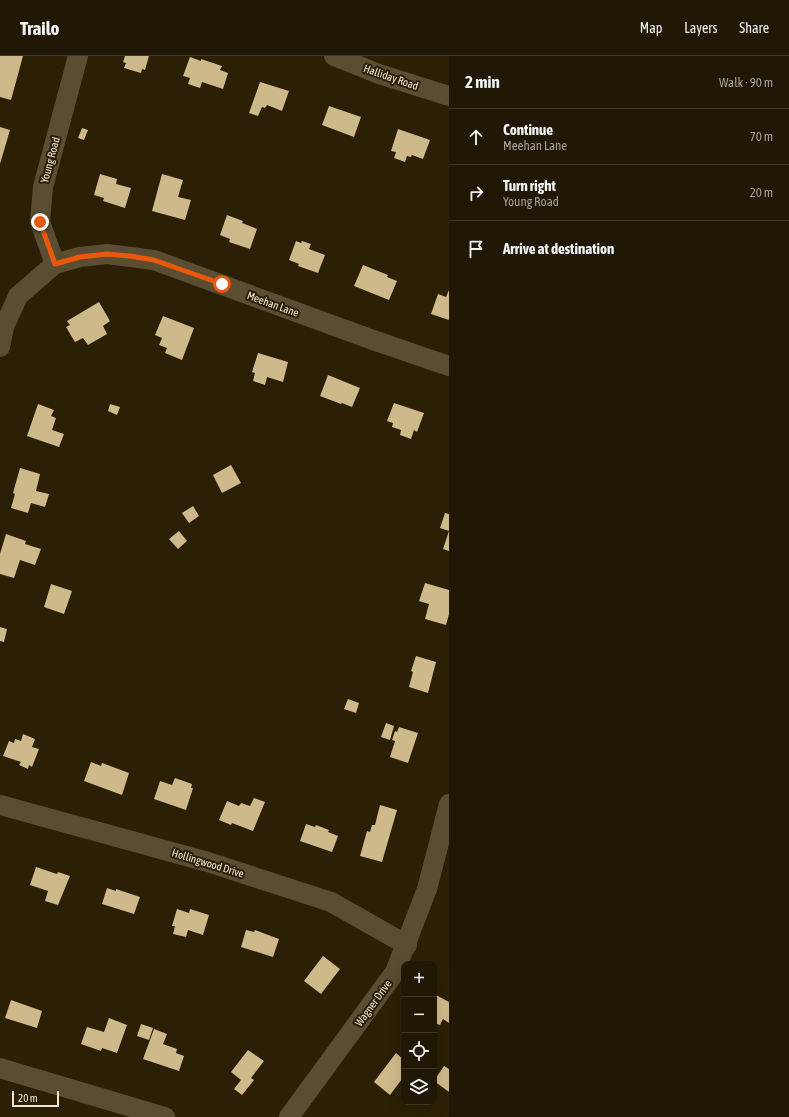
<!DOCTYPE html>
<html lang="en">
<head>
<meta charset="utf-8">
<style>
  body { margin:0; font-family:"Asap Condensed",sans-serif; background:#2d2513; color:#f1f3f6 }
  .controls { position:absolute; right:12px; bottom:12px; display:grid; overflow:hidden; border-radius:8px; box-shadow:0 4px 16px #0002 }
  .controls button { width:36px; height:36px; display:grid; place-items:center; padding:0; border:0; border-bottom:1px solid #3d3726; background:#201804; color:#f1f3f6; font:20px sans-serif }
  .scale { position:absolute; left:12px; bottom:10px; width:47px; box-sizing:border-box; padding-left:4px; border:2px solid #efe8d8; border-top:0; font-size:11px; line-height:14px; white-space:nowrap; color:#efe8d8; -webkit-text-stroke:3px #2b2005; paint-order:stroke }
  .stop { position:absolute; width:12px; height:12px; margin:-9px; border:3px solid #ea580c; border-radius:50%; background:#fff }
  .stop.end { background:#ea580c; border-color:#fff; box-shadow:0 1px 4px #0008 }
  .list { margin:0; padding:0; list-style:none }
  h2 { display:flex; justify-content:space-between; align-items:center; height:52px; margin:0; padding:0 16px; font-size:17px }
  h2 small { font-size:13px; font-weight:400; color:#a2a09a }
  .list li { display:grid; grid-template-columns:26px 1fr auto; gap:12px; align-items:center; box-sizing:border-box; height:56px; padding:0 16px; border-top:1px solid #3d3726 }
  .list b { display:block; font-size:15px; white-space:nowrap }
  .list p { margin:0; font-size:13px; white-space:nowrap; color:#a2a09a }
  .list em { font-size:13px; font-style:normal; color:#a2a09a }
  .icon { flex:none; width:22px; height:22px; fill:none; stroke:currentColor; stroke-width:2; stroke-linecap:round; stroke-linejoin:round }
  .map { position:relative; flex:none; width:449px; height:1061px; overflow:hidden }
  header { display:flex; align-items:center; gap:24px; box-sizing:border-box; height:56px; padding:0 20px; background:#201804; border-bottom:1px solid #3d3726 }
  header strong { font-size:19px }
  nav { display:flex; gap:22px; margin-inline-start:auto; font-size:14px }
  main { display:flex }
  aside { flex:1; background:#201804 }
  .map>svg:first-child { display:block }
</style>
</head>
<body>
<header>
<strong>Trailo</strong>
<nav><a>Map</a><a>Layers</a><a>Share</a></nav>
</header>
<main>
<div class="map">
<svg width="449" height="1061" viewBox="0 0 449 1061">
  <rect width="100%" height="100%" fill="#2b2005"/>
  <g fill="#ceb98a">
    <polygon points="0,0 23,0 11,44 0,41"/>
    <polygon points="125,0 149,0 145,14 142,13 141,17 124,12 126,7 123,6"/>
    <polygon points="190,1 201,5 201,3 222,10 220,14 228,17 223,33 202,26 200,32 188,28 190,22 183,20"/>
    <polygon points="260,26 289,35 282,55 267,49 265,52 262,51 258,60 249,57"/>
    <polygon points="329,50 361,61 354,81 322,69"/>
    <polygon points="0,71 10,74 0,108"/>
    <polygon points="82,72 88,74 84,84 78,82"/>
    <polygon points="398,73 430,84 423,103 412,99 411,101 407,100 405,106 394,102 396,96 391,95"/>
    <polygon points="100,118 117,123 116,128 131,132 125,152 103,145 104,142 94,139"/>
    <polygon points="162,118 183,124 178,141 191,144 185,164 152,155"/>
    <polygon points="227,159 243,165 242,167 257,173 250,193 229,186 230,183 220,179"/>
    <polygon points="296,185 301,187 302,185 311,188 309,193 325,199 318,217 298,210 299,208 289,204"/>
    <polygon points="363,209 388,219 387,221 397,225 389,244 354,230"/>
    <polygon points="449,234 449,264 431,258 438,238 446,241"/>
    <polygon points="99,246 110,265 103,270 107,278 88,289 83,282 75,286 66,271 70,269 67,265"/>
    <polygon points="163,260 194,272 182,304 165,297 167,292 159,289 162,282 155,279"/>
    <polygon points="258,297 288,306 283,326 267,321 265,329 253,325 255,317 252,316"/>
    <polygon points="328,319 360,332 352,351 342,347 341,348 320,340"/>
    <polygon points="394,347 424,357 417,376 414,374 411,383 400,379 401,374 392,371 393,367 387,365"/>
    <polygon points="38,348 54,354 51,360 56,362 52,374 64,378 59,391 27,380"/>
    <polygon points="110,348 120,351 117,359 108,355"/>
    <polygon points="231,409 241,427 222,437 213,419"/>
    <polygon points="20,412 40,418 36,435 49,438 45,451 31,447 28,457 11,452 15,438 13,437"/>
    <polygon points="193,450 199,460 189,467 182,457"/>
    <polygon points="445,457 449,458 449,495 443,493 449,475 440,472"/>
    <polygon points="179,475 187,485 178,493 169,483"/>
    <polygon points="6,478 26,485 25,488 41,493 35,509 20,504 14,522 0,518 0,498"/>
    <polygon points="425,527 449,534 449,558 446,569 425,563 429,548 419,545"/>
    <polygon points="51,528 72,535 64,558 44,551"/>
    <polygon points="0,571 7,573 4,586 0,585"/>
    <polygon points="416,600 436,606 428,637 409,631 413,616 411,615"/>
    <polygon points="348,643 359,647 356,657 344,653"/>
    <polygon points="386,667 394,670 390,684 381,681"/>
    <polygon points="399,671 418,677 408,707 390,701 395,685 392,684 395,675 397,676"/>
    <polygon points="23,678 35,683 32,691 39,693 32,711 29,709 28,713 19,709 21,706 3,700 9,685 14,687 15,683 21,685"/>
    <polygon points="91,706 101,710 102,707 129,717 122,739 84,725"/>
    <polygon points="175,722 192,728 191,732 193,732 186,754 154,743 160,725 172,729"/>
    <polygon points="254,742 265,746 253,775 232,767 231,769 219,764 227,745 239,750 241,747 250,750"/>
    <polygon points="380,749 397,754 382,806 360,800 367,775 370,776 372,769 375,769"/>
    <polygon points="306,768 315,771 316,769 329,774 328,776 338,780 332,796 300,785"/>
    <polygon points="36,811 57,818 58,816 70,820 58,849 45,845 48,835 30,829"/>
    <polygon points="107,832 116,835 116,833 140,841 134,858 102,848"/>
    <polygon points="177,853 189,857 190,853 209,859 203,879 188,874 186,881 173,878 175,870 172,870"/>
    <polygon points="246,874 254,876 255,874 279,883 273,901 241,891"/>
    <polygon points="323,900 340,913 321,938 304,925"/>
    <polygon points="436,939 449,946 449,967 443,963 440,969 437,968 434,972 434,942"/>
    <polygon points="11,944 42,955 37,972 5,962"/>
    <polygon points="109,962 127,969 117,997 102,992 101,995 81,988 87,971 104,976"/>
    <polygon points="141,968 153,972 149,984 137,980"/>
    <polygon points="154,973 167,978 163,988 177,993 176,997 184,1000 179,1015 143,1003"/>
    <polygon points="248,994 264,1005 251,1022 254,1024 242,1039 234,1033 241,1024 231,1016"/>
    <polygon points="396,997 404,1004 404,1023 402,1023 390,1039 374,1026"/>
    <polygon points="444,1010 449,1013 449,1036 434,1025"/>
  </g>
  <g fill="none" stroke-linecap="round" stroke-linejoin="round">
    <g stroke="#5a4d32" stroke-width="20">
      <polyline points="334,0 379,18 449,40"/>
      <polyline points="55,208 40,166 43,131 78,0"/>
      <polyline points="0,291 4,271 18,240 55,208 80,201 107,198 154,204 373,284 449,310"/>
      <polyline points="0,749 208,806 331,846 407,889"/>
      <polyline points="0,1012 165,1061"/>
      <polyline points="289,1061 395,916 427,833 449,748"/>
    </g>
  </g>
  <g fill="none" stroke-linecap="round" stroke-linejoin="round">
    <polyline stroke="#ea580c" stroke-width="5" points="40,166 55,208 80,201 107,198 130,200 154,204 222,228"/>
  </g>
  <g text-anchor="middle" stroke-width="4" stroke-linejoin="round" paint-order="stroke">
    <g font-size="11" fill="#efe8d8" stroke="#2b2005">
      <text transform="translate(391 21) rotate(19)" y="4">Halliday Road</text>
      <text transform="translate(50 104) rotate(-75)" y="4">Young Road</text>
      <text transform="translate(273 248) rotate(20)" y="4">Meehan Lane</text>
      <text transform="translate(208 807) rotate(17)" y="4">Hollingwood Drive</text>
      <text transform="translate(373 947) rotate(-54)" y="4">Wagner Drive</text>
    </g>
  </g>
</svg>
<div class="controls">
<button>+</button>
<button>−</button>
<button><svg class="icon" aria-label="locate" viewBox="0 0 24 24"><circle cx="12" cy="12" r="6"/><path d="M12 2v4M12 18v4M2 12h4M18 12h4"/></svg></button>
<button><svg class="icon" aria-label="layers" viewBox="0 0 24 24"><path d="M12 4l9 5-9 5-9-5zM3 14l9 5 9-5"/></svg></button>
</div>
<div class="scale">20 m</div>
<div class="stop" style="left:222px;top:228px"></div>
<div class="stop end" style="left:40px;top:166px"></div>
</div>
<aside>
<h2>2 min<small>Walk · 90 m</small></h2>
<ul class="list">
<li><svg class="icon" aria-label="ahead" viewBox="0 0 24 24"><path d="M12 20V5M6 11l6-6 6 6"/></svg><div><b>Continue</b><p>Meehan Lane</p></div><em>70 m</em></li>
<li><svg class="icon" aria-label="right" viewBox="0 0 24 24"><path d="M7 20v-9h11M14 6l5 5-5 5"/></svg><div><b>Turn right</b><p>Young Road</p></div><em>20 m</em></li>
<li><svg class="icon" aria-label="arrive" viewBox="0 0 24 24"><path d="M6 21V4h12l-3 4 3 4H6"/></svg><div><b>Arrive at destination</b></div></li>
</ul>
</aside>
</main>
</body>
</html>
